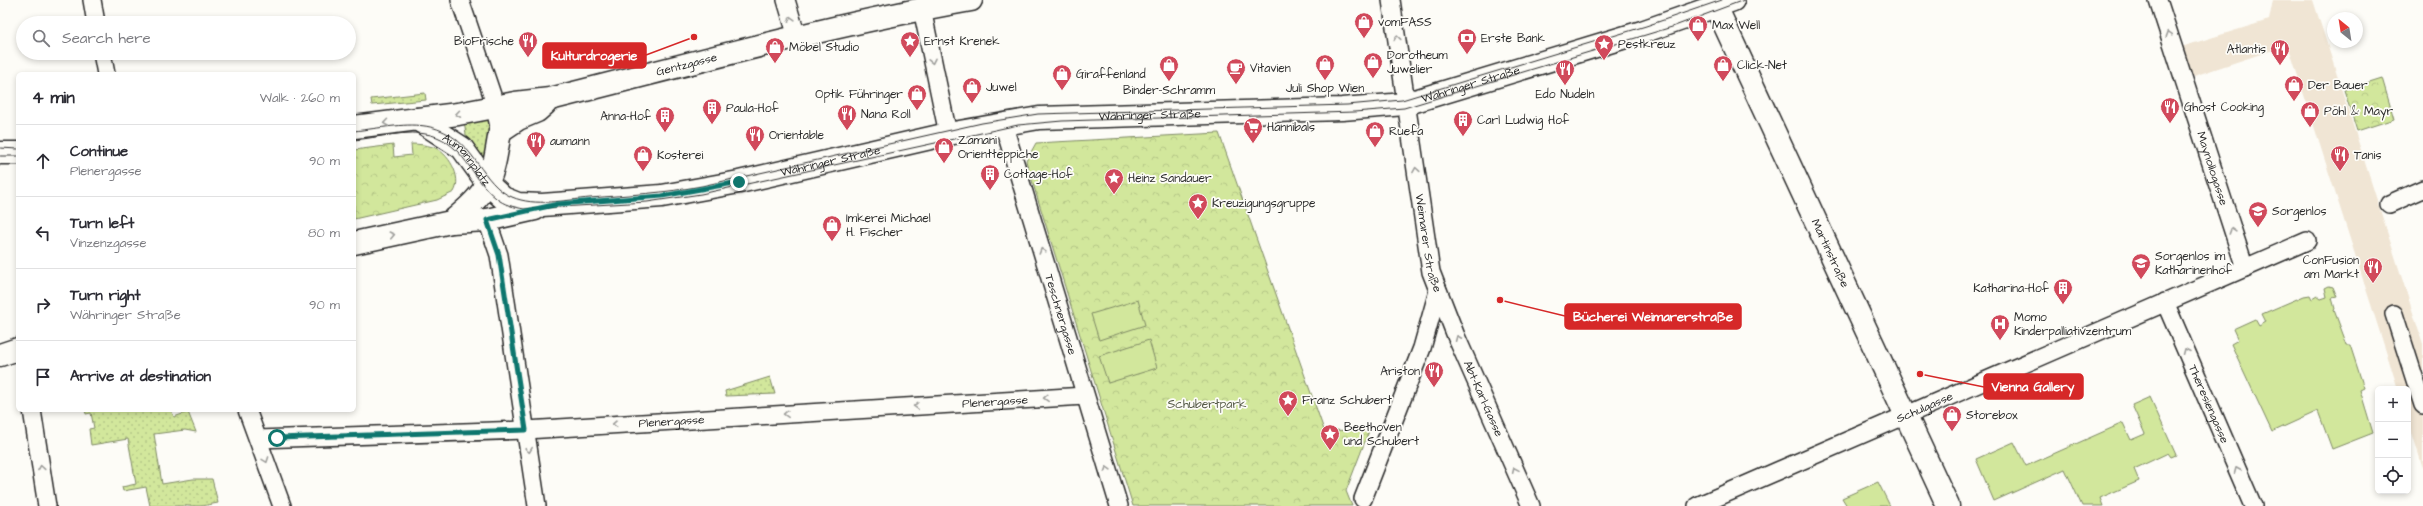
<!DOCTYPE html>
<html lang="en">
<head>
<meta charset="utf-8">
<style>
  body { margin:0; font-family:"Architects Daughter",sans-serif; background:#f2f2f3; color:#2b2b33 }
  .controls { position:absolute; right:12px; bottom:12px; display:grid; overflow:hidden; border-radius:6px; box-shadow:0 2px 6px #0003 }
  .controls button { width:36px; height:36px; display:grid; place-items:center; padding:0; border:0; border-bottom:1px solid #e1e1e2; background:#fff; color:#2b2b33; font:20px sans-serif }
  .compass { position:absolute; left:2327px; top:12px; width:36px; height:36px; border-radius:50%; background:#fff; box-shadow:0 2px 6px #0003; rotate:330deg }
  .stop { position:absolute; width:12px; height:12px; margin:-9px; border:3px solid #0f766e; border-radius:50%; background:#fff }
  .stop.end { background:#0f766e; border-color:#fff; box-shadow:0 1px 4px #0008 }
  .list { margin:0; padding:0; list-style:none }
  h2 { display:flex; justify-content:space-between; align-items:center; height:52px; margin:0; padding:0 16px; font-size:17px }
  h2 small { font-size:13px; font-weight:400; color:#7c7c81 }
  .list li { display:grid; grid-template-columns:26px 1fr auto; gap:12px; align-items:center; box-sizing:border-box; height:72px; padding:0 16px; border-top:1px solid #e1e1e2 }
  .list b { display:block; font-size:15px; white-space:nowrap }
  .list p { margin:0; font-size:13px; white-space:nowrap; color:#7c7c81 }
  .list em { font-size:13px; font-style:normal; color:#7c7c81 }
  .icon { flex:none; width:22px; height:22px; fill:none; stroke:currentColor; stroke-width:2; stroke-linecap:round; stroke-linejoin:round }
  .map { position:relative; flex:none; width:2423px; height:506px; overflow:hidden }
  .search { position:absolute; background:#fff; box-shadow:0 2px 6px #0003; left:16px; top:16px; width:340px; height:44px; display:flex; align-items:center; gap:10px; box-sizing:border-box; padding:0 14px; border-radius:22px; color:#7c7c81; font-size:15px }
  .panel { position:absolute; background:#fff; box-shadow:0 2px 6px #0003; left:16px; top:72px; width:340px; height:340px; border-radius:6px }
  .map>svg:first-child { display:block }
</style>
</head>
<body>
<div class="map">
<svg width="2423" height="506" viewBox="0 0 2423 506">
  <defs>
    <pattern id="grass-dots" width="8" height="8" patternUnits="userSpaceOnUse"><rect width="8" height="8" fill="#d2e79c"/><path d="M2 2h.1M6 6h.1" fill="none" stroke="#b4c687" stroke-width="1.8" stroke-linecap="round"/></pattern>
    <pattern id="park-crowns" width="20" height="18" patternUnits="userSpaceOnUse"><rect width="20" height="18" fill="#d2e79c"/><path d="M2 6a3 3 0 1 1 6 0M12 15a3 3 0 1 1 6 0" fill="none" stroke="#b4c687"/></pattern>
  </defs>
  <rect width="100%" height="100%" fill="#fdfcf7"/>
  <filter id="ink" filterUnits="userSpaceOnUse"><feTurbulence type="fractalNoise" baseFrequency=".025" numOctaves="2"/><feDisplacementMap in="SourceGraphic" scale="8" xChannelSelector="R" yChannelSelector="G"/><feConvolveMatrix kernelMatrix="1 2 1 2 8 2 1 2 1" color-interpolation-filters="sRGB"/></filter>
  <g filter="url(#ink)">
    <polygon fill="#f0e5d4" points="2273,0 2313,0 2423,344 2423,468 2408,420 2408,389 2398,389 2288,45 2188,78 2178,48 2269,20"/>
    <g fill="url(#grass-dots)" stroke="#7e8964">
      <polygon points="425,93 426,100 372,105 371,99"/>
      <polygon points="487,116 492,120 485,161 466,135 464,119"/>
      <polygon points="770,377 775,394 726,396 725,391"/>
      <polygon points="85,410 171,410 174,417 188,412 196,432 185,430 154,434 162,484 193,479 212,479 218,503 202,506 150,506 146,487 123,491 122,487 136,484 128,439 91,445 89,429 94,428 91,413 86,414"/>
    </g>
    <g fill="url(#park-crowns)" stroke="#7e8964">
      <polygon points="2382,78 2394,119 2357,131 2344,90"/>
      <polygon points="1219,133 1324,430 1369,431 1346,491 1352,506 1133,506 1026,161 1036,143"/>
      <path d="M411 144C418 144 426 145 433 147 448 152 463 177 454 192L437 200 354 219V150L393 145 394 157 412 155Z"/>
    </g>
    <g fill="#d2e79c" stroke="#7e8964">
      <polygon points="2329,286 2333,287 2337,297 2332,298 2335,309 2334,310 2347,345 2350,345 2364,388 2360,390 2373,433 2332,449 2318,411 2272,432 2231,344 2238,340 2233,329 2255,319 2259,326 2266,322 2262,314 2304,296 2310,295 2312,299 2317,296 2321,299 2327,297 2325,288"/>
      <polygon points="1138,300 1145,325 1099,340 1091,314"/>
      <polygon points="1149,340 1157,368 1108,383 1099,356"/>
      <polygon points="2150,397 2176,455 2171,457 2168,453 2134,469 2139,481 2100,498 2103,506 2082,506 2065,469 1994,501 1976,459 2014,442 2026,466 2123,423 2131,440 2145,434 2132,405"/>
      <polygon points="1878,482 1890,506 1847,506 1842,498"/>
    </g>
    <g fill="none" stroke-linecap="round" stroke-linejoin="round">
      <defs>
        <g id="minor">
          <polyline points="92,0 96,23"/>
          <polyline points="460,0 492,95 500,131"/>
          <polyline points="786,0 797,37"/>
          <path id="s1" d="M1391 0 1431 272 1456 336 1531 506"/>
          <path id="s2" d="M2158 0 2245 268"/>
          <polyline points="922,9 948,134"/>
          <polyline points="102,53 106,74"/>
          <path id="s3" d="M1003 123 1119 506"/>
          <polyline points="2389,204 2423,189"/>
          <polyline points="487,220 499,255 537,506"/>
          <path id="s4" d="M2165 302 2253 506"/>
          <polyline points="2394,314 2423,405"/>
          <polyline points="32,410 47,506"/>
          <polyline points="247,410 282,506"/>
          <path id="s5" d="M258 439 526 430 1085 396"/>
          <polyline points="1363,499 1422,348 1438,291"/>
          <path id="s6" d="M1697 506 2307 241"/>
        </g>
        <g id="tertiary">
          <path id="s7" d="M1713 0 1948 506"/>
        </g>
        <g id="secondary">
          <path id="s8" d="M417 119 462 148 488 184 503 198 518 204 542 205 662 196 739 182 948 134 1039 118 1342 109 1405 104 1642 32 1733 0"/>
          <path id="s9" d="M354 127 458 114 515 103 550 99C690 64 829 25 971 0"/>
          <polyline points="0,153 18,153"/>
          <path d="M451 222C491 189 492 181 500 131L518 119 537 111 545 104"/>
          <polyline points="354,243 451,222 487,220 535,209"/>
          <polyline points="0,355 18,349"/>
        </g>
      </defs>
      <use href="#minor" stroke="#2b2b2b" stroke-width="20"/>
      <use href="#tertiary" stroke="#2b2b2b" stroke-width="25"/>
      <use href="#secondary" stroke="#2b2b2b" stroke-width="25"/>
      <use href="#minor" stroke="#fdfcf7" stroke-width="17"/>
      <use href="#tertiary" stroke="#fdfcf7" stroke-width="22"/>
      <use href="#secondary" stroke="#fdfcf7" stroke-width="22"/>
      <g stroke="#2b2b2b" stroke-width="1">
        <path d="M354 131C408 125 443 112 478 164 487 176 497 191 512 197 535 207 566 200 590 198 628 195 665 193 702 186L982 123 1038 114 1347 105 1402 100 1646 26 1722 0"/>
        <path d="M354 140C377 138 408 129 431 135 464 144 471 178 496 198 504 205 514 207 524 209L647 202 701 194 1018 125 1062 121 1354 112 1404 108 1672 27 1744 0"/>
        <polyline points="0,148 18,149"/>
        <polyline points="0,156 18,156"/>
      </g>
    </g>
    <defs><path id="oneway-chevron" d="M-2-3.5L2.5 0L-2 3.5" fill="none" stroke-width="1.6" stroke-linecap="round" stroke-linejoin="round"/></defs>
    <g stroke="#9e9e9b">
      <use href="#oneway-chevron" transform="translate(791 19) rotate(-107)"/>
      <use href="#oneway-chevron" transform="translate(2169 34) rotate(-107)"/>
      <use href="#oneway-chevron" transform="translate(1397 38) rotate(-99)"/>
      <use href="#oneway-chevron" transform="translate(932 61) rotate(78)"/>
      <use href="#oneway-chevron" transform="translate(458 114) rotate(172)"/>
      <use href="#oneway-chevron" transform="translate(386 123) rotate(172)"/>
      <use href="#oneway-chevron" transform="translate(1416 170) rotate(-99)"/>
      <use href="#oneway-chevron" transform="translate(2232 231) rotate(-108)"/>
      <use href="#oneway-chevron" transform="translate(392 235) rotate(-13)"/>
      <use href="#oneway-chevron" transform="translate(1042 251) rotate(-107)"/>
      <use href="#oneway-chevron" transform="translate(1458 338) rotate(-113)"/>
      <use href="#oneway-chevron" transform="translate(2186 351) rotate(-113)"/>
      <use href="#oneway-chevron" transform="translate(1046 398) rotate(177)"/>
      <use href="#oneway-chevron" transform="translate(916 406) rotate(177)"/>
      <use href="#oneway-chevron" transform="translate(786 414) rotate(177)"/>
      <use href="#oneway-chevron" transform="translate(615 424) rotate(177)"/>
      <use href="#oneway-chevron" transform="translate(529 450) rotate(82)"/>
      <use href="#oneway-chevron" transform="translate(266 460) rotate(70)"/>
      <use href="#oneway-chevron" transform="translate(41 468) rotate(-99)"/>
      <use href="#oneway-chevron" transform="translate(1107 469) rotate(-107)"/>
      <use href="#oneway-chevron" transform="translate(1515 470) rotate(-114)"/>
      <use href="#oneway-chevron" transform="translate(2237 470) rotate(-113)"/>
    </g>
  </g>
  <g fill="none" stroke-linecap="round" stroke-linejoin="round" filter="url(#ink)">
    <polyline stroke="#0f766e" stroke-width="5" points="277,438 526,430 499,255 487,220 558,204 662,196 739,182"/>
  </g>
  <defs>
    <symbol id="shop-pin" viewBox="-11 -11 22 30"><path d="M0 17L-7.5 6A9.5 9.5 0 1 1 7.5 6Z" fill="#d1495b" stroke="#fdfcf7"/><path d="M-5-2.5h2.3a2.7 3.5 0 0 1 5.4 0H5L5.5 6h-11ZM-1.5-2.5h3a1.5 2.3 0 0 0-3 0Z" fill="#fff"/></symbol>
    <symbol id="bank-pin" viewBox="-11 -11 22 30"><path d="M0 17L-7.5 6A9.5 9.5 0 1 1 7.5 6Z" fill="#d1495b" stroke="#fdfcf7"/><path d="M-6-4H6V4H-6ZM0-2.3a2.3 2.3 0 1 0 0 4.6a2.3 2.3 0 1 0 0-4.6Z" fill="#fff"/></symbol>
    <symbol id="restaurant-pin" viewBox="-11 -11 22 30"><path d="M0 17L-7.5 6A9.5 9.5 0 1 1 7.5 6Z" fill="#d1495b" stroke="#fdfcf7"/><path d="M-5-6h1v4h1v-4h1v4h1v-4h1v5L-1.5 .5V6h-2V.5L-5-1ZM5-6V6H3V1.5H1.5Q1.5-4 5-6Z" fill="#fff"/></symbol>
    <symbol id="sight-pin" viewBox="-11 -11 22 30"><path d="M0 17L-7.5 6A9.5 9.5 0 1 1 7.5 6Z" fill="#d1495b" stroke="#fdfcf7"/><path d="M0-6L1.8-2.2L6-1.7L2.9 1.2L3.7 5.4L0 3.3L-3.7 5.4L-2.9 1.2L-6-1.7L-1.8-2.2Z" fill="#fff"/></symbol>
    <symbol id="cafe-pin" viewBox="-11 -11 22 30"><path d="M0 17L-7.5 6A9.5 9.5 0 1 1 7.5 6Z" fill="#d1495b" stroke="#fdfcf7"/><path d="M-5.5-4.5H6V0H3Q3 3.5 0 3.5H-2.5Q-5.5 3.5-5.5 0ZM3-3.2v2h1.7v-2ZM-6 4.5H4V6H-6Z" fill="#fff"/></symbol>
    <symbol id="building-pin" viewBox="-11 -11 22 30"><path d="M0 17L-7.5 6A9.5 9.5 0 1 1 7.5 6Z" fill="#d1495b" stroke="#fdfcf7"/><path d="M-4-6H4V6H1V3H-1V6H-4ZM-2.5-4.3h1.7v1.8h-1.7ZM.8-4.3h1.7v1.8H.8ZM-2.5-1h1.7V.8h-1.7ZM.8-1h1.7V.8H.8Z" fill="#fff"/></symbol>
    <symbol id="supermarket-pin" viewBox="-11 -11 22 30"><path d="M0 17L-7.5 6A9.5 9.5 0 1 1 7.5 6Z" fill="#d1495b" stroke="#fdfcf7"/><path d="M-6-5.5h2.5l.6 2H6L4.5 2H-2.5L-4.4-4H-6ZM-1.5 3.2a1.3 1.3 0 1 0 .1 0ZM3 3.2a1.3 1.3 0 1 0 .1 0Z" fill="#fff"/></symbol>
    <symbol id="school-pin" viewBox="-11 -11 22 30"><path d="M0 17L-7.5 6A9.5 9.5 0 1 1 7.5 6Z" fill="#d1495b" stroke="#fdfcf7"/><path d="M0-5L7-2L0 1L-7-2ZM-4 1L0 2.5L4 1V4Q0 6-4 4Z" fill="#fff"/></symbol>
    <symbol id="hospital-pin" viewBox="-11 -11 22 30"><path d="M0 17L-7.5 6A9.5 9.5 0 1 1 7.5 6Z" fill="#d1495b" stroke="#fdfcf7"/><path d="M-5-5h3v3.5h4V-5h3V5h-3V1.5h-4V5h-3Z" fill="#fff"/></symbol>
  </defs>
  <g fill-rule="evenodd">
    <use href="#shop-pin" x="1353" y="11" width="22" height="30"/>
    <use href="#shop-pin" x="1687" y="14" width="22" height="30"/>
    <use href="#bank-pin" x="1456" y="27" width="22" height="30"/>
    <use href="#restaurant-pin" x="517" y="30" width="22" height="30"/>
    <use href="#sight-pin" x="899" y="30" width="22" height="30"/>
    <use href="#sight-pin" x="1593" y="33" width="22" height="30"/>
    <use href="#shop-pin" x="764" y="36" width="22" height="30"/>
    <use href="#restaurant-pin" x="2269" y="38" width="22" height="30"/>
    <use href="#shop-pin" x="1362" y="51" width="22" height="30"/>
    <use href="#shop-pin" x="1314" y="53" width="22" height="30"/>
    <use href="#shop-pin" x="1158" y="54" width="22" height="30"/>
    <use href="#shop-pin" x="1712" y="54" width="22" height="30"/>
    <use href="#cafe-pin" x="1225" y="57" width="22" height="30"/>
    <use href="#restaurant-pin" x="1554" y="58" width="22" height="30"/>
    <use href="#shop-pin" x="1051" y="63" width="22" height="30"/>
    <use href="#shop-pin" x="2283" y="74" width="22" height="30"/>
    <use href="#shop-pin" x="961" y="76" width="22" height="30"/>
    <use href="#shop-pin" x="906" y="83" width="22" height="30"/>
    <use href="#restaurant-pin" x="2159" y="96" width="22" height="30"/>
    <use href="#building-pin" x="701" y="97" width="22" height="30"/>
    <use href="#shop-pin" x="2299" y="100" width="22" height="30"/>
    <use href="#restaurant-pin" x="836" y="103" width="22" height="30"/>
    <use href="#building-pin" x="654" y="105" width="22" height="30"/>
    <use href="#building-pin" x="1452" y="109" width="22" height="30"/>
    <use href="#supermarket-pin" x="1242" y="116" width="22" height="30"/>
    <use href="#shop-pin" x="1364" y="120" width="22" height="30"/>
    <use href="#restaurant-pin" x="744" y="124" width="22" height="30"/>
    <use href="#restaurant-pin" x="525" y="130" width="22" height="30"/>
    <use href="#shop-pin" x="933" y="136" width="22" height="30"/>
    <use href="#shop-pin" x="632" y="144" width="22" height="30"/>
    <use href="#restaurant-pin" x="2329" y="144" width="22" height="30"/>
    <use href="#building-pin" x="979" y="163" width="22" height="30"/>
    <use href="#sight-pin" x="1103" y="167" width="22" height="30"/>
    <use href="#sight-pin" x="1187" y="192" width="22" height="30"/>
    <use href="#school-pin" x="2247" y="200" width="22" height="30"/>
    <use href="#shop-pin" x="821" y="214" width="22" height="30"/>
    <use href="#school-pin" x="2130" y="252" width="22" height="30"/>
    <use href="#restaurant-pin" x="2362" y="256" width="22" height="30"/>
    <use href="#building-pin" x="2052" y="277" width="22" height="30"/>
    <use href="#hospital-pin" x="1989" y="313" width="22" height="30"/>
    <use href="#restaurant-pin" x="1423" y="360" width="22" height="30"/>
    <use href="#sight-pin" x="1277" y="389" width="22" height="30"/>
    <use href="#shop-pin" x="1941" y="404" width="22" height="30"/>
    <use href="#sight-pin" x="1319" y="423" width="22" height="30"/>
  </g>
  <g text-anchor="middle" stroke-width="3.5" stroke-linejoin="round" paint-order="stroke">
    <g font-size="12" fill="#2b2b2b" stroke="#fdfcf7" text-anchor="start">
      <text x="1378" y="26">vomFASS</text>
      <text x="1712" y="29">Max Well</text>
      <text x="1481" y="42">Erste Bank</text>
      <text x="514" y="45" text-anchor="end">BioFrische</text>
      <text x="924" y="45">Ernst Krenek</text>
      <text x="1618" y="48">Pestkreuz</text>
      <text x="789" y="51">Möbel Studio</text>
      <text x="2266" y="53" text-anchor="end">Atlantis</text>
      <text x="1387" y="59">Dorotheum<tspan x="1387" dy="14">Juwelier</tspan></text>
      <text x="1737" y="69">Click-Net</text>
      <text x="1250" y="72">Vitavien</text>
      <text x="1076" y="78">Giraffenland</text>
      <text x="2308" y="89">Der Bauer</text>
      <text x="986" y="91">Juwel</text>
      <text x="1325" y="92" text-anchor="middle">Juli Shop Wien</text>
      <text x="1169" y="94" text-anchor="middle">Binder-Schramm</text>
      <text x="903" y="98" text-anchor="end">Optik Führinger</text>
      <text x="1565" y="98" text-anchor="middle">Edo Nudeln</text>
      <text x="2184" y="111">Ghost Cooking</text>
      <text x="726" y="112">Paula-Hof</text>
      <text x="2324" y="115">Pöhl &amp; Mayr</text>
      <text x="861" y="118">Nana Roll</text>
      <text x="651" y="120" text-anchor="end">Anna-Hof</text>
      <text x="1477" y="124">Carl Ludwig Hof</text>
      <text x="1267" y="131">Hannibals</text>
      <text x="1389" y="135">Ruefa</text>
      <text x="769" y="139">Orientable</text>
      <text x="958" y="144">Zamani<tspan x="958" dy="14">Orientteppiche</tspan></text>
      <text x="550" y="145">aumann</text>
      <text x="657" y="159">Kosterei</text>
      <text x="2354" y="159">Tanis</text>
      <text x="1004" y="178">Cottage-Hof</text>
      <text x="1128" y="182">Heinz Sandauer</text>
      <text x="1212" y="207">Kreuzigungsgruppe</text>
      <text x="2272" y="215">Sorgenlos</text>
      <text x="846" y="222">Imkerei Michael<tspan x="846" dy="14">H. Fischer</tspan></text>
      <text x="2155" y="260">Sorgenlos im<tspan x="2155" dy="14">Katharinenhof</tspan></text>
      <text x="2359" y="264" text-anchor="end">ConFusion<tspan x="2359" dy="14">am Markt</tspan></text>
      <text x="2049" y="292" text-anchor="end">Katharina-Hof</text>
      <text x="2014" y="321">Momo<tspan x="2014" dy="14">Kinderpalliativzentrum</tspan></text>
      <text x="1420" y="375" text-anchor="end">Ariston</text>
      <text x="1302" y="404">Franz Schubert</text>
      <text x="1966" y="419">Storebox</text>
      <text x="1344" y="431">Beethoven<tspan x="1344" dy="14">und Schubert</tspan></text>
    </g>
    <g font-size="12" fill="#2b2b2b" stroke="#fdfcf7">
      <text dy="4" stroke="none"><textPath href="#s9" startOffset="339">Gentzgasse</textPath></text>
      <text dy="4" stroke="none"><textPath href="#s8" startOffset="1099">Währinger Straße</textPath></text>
      <text dy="4" stroke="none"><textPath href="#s8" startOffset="775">Währinger Straße</textPath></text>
      <text dy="4" stroke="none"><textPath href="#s8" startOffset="65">Aumannplatz</textPath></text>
      <text dy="4" stroke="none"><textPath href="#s8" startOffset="451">Währinger Straße</textPath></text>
      <text dy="4" stroke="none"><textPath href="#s2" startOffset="177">Maynollogasse</textPath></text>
      <text dy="4" stroke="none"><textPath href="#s1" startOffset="246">Weimarer Straße</textPath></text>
      <text dy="4" stroke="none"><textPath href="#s7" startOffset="279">Martinstraße</textPath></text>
      <text dy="4" stroke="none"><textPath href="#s3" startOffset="200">Teschnergasse</textPath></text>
      <text dy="4" stroke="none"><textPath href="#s1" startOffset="412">Abt-Karl-Gasse</textPath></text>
      <text dy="4" stroke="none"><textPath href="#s5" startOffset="738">Plenergasse</textPath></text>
      <text dy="4" stroke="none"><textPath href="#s4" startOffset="111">Theresiengasse</textPath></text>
      <text dy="4" stroke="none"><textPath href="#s6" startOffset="248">Schulgasse</textPath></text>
      <text dy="4" stroke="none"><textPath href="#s5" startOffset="414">Plenergasse</textPath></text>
    </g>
    <g font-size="12" fill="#555a47" stroke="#fdfcf7">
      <text x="1207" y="408">Schubertpark</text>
    </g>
  </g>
  <path fill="none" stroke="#d62828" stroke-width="1.5" d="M694 37L646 55M1500 300L1565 316M1920 374L1984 387"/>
  <g fill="#d62828" stroke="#fdfcf7" stroke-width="1.5">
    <circle cx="694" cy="37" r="4"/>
    <circle cx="1500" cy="300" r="4"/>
    <circle cx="1920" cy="374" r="4"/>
  </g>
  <g fill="#d62828" stroke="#d62828" stroke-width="1.5">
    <rect x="543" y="43" width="103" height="25" rx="4"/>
    <rect x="1565" y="304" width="176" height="25" rx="4"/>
    <rect x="1984" y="374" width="99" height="25" rx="4"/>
  </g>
  <g font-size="13" text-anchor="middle" font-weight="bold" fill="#fff">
    <text x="594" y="60">Kulturdrogerie</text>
    <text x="1653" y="321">Bücherei Weimarerstraße</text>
    <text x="2033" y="391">Vienna Gallery</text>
  </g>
</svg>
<div class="controls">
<button>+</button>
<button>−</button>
<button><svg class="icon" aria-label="locate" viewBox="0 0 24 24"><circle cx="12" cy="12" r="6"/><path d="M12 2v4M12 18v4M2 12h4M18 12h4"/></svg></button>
</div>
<svg class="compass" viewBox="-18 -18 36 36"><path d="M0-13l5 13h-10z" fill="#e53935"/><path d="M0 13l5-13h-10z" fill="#7c7c81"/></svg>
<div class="stop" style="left:277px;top:438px"></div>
<div class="stop end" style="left:739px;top:182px"></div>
<div class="search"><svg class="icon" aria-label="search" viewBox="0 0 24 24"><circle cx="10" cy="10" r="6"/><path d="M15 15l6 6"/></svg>Search here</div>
<section class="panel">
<h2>4 min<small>Walk · 260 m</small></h2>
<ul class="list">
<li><svg class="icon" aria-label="ahead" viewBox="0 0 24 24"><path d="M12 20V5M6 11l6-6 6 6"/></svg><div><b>Continue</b><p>Plenergasse</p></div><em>90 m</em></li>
<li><svg class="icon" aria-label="left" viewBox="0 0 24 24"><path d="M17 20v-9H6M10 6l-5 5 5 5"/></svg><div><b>Turn left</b><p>Vinzenzgasse</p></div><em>80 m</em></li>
<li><svg class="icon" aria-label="right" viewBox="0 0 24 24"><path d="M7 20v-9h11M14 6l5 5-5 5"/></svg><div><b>Turn right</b><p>Währinger Straße</p></div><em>90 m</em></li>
<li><svg class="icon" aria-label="arrive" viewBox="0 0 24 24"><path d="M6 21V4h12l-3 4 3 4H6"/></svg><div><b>Arrive at destination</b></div></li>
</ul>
</section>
</div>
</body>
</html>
